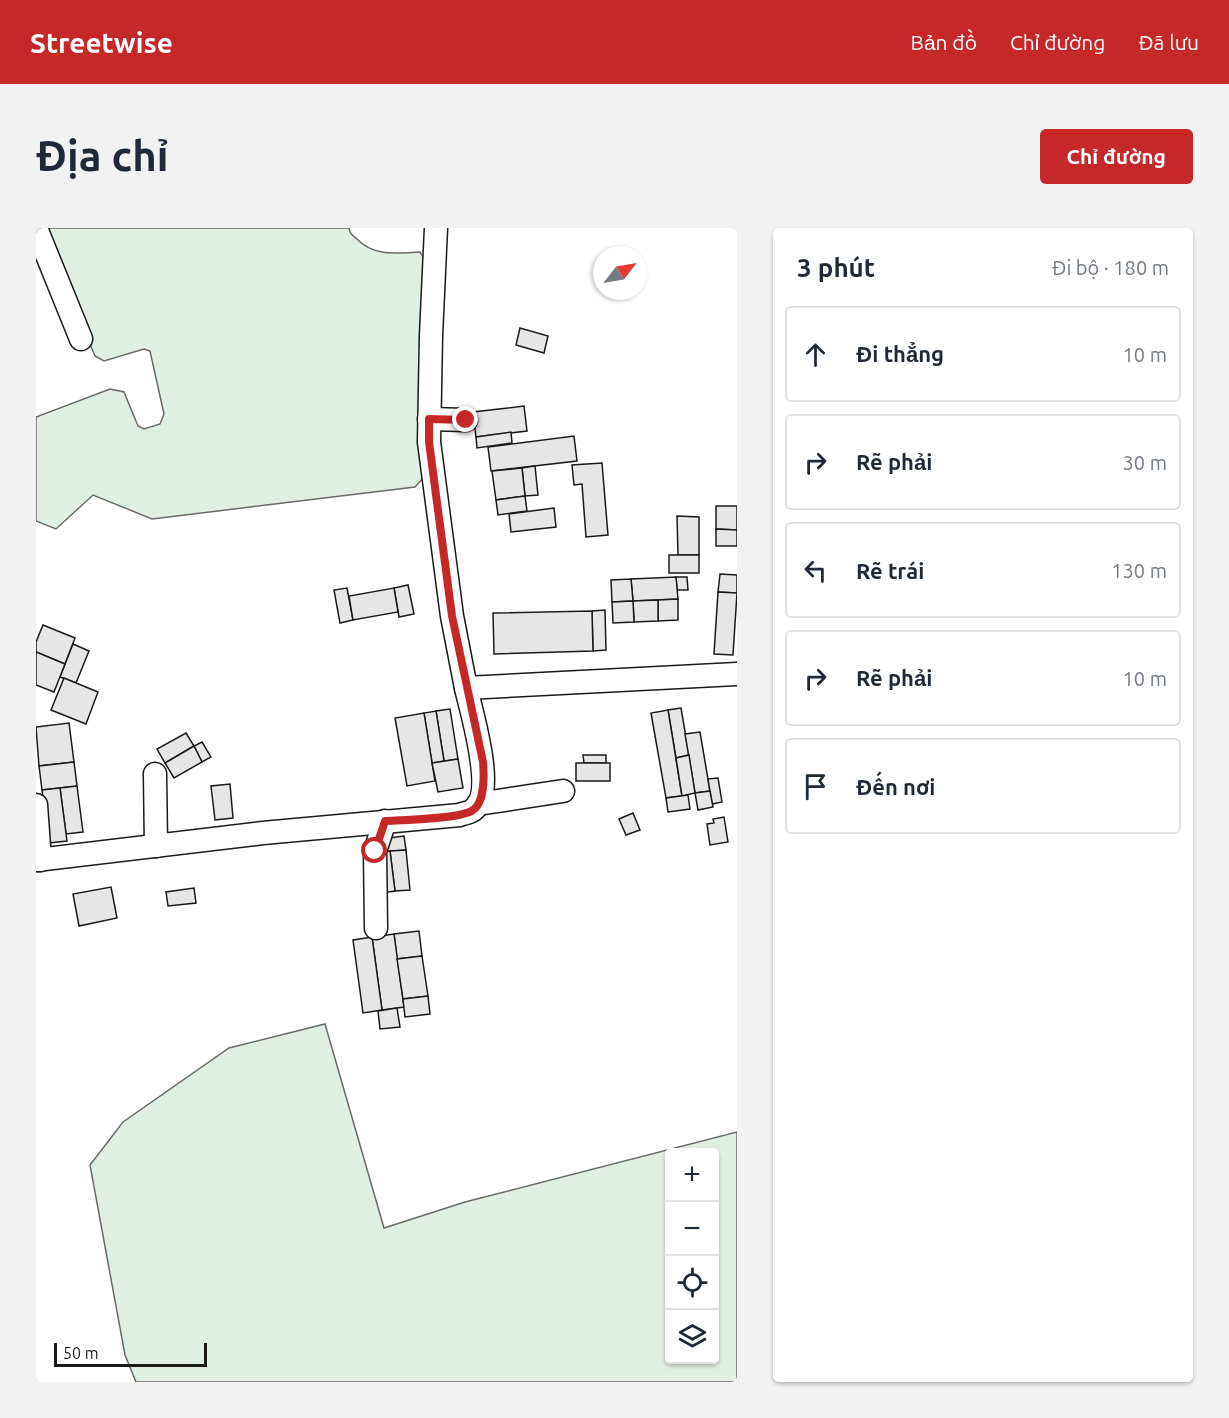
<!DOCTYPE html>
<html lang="vi">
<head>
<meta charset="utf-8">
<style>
  body { margin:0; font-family:Ubuntu,sans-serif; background:#f2f2f3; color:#1f2937 }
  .controls { position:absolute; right:18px; bottom:18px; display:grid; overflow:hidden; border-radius:6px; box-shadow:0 2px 4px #0004 }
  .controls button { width:54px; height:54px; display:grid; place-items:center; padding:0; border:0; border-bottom:2px solid #e0e1e3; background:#fff; color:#1f2937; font:30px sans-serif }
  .compass { position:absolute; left:557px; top:18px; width:54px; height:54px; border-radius:50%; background:#fff; box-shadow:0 2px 4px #0004; rotate:59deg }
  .scale { position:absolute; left:18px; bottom:15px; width:153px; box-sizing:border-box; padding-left:6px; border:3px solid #1a1a1a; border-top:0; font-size:16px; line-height:21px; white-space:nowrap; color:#1a1a1a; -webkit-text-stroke:4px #fff; paint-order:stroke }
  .stop { position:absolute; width:18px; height:18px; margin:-14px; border:4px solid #c62828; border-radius:50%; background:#fff }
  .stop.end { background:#c62828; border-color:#fff; box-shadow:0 2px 6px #0008 }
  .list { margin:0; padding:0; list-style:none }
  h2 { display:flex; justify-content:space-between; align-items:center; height:78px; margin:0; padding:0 24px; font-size:26px }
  h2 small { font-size:20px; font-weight:400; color:#747a83 }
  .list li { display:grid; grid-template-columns:39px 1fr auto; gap:18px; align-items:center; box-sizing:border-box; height:96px; margin:0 12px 12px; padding:0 12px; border:2px solid #e0e1e3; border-radius:6px }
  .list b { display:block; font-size:22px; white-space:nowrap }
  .list em { font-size:20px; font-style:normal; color:#747a83 }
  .icon { flex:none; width:33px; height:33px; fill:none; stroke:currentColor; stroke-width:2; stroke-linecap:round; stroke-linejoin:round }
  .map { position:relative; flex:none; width:701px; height:1154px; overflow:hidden; border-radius:6px }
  header { display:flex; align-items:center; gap:36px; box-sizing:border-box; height:84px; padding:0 30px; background:#c62828; color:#fff }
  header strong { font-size:28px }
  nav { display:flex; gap:33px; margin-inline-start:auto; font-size:21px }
  .intro { display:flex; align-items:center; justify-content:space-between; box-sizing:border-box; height:144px; padding:0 36px }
  h1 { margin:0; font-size:42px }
  .button { padding:15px 27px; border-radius:6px; background:#c62828; color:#fff; font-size:21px; font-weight:700 }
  main { display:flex; gap:36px; padding:0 36px }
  aside { flex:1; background:#fff; border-radius:6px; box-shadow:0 2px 4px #0004 }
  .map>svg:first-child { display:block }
</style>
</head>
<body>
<header>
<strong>Streetwise</strong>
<nav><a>Bản đồ</a><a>Chỉ đường</a><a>Đã lưu</a></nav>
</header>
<div class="intro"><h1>Địa chỉ</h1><a class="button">Chỉ đường</a></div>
<main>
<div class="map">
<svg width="701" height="1154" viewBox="0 0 701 1154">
  <rect width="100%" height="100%" fill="#fff"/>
  <g fill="#e0efe3" stroke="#6a6a6a" stroke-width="1.5" fill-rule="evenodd">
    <path d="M5 0H313C314 6 316 7 321 11 338 29 361 25 384 24L391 35 390 247 379 259 116 291 57 267 20 301 0 293V189L74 161 88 164 102 198 108 201 124 196 128 186 114 123 108 121 68 133 59 128Z"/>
    <path d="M289 796 348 1000 429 974 701 904V1154H100L89 1127 54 937 87 894 193 820ZM634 924H678V1132H634Z"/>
  </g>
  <g fill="#e6e6e6" stroke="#1a1a1a" stroke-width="1.5">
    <polygon points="484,100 512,108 508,125 480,117"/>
    <polygon points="488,178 491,203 440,209 437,184"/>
    <polygon points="475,204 476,215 441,220 440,209"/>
    <polygon points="538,208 541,233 455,243 452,219"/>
    <polygon points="566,235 572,307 550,309 546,256 538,257 536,237"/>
    <polygon points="499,238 502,267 489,268 486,240"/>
    <polygon points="486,240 489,268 460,272 456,243"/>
    <polygon points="489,268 491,283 462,287 460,272"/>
    <polygon points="680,278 701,278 701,302 680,301"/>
    <polygon points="518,280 520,299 475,304 473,286"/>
    <polygon points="641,288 663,289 663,327 642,327"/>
    <polygon points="680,301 701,302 701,318 680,318"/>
    <rect x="633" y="327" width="30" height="18"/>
    <polygon points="684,346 701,347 701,365 682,364"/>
    <polygon points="640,349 651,349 652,362 641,362"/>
    <polygon points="640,349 642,371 597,373 595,351"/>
    <polygon points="595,351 597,373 576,374 575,352"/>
    <polygon points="372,357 378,386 363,389 358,360"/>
    <polygon points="311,360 317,392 304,395 298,362"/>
    <polygon points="358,360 362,384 317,392 313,368"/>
    <polygon points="682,364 701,365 697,427 678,426"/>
    <polygon points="642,371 642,392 622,393 622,372"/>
    <polygon points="622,372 622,393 598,394 597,373"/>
    <polygon points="597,373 598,394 577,395 576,374"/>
    <polygon points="569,382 570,422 557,423 556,383"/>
    <polygon points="556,383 557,423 458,426 457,385"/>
    <polygon points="7,397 39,410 29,436 0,424 0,414"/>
    <polygon points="37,416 53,423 40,455 24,449"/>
    <polygon points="0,424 29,436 18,464 0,457"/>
    <polygon points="28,450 62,464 50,496 15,482"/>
    <polygon points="645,480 653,527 640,530 632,482"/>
    <polygon points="414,481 422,531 408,533 400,483"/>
    <polygon points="632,482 646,568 630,570 615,485"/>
    <polygon points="400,483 408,533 396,535 388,485"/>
    <polygon points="388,485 399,553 371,558 359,490"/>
    <polygon points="33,495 38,534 3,538 0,499"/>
    <polygon points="664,504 674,563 659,565 649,506"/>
    <polygon points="150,505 158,518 129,535 121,521"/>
    <polygon points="166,514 175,529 166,534 158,518"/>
    <polygon points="158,518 166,534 138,550 129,535"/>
    <polygon points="547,527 570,527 570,535 548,535"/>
    <polygon points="653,527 659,565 646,568 640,530"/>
    <polygon points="422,531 427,560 402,564 396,535"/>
    <polygon points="38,534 41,558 6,562 3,538"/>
    <rect x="540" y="535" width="34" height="18"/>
    <polygon points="682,550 686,574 676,576 672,551"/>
    <polygon points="194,556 197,590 179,592 175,558"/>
    <polygon points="41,558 47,604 30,606 24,560"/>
    <polygon points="24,560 31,613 13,615 6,562"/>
    <polygon points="674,563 677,579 662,582 659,565"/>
    <polygon points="652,567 654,581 632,584 630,570"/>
    <polygon points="597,585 604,602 590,607 583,591"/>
    <polygon points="688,589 692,614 674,617 671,596 678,595 677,591"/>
    <polygon points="368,608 370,622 346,624 345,611"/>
    <polygon points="370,622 374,662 359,663 354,623"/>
    <polygon points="354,623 359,663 346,665 341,625"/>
    <polygon points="75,659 81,690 43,698 37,666"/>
    <polygon points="158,660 160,675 132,678 130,664"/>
    <polygon points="383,703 386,728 361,731 358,706"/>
    <polygon points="358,706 368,779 346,782 336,709"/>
    <polygon points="336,709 346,782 327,785 317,712"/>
    <polygon points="386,728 392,768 367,771 361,731"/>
    <polygon points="392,768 394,786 369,789 367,771"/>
    <polygon points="361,780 364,799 344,801 342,783"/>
  </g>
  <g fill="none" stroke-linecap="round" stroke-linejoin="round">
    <defs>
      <g id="minor">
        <polyline points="0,0 45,111"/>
        <polyline points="400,0 395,108 393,214 416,388 430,460 701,446"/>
        <polyline points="393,191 430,192"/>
        <polyline points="119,546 120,618"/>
        <polyline points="442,576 527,563"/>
        <polyline points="0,577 4,632"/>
        <path d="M0 632 227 605 424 587C428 585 434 585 437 582 461 566 435 483 430 460"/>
        <polyline points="340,700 339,623 349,593"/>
      </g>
    </defs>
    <use href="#minor" stroke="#1a1a1a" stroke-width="25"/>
    <use href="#minor" stroke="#fff" stroke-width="22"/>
  </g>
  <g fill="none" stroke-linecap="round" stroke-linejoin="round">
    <path stroke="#c62828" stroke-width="8" d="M339 623 349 593C367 592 425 591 437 582 449 574 448 546 447 534L416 388 393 214V191L430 192"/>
  </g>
</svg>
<div class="controls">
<button>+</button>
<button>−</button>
<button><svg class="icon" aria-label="locate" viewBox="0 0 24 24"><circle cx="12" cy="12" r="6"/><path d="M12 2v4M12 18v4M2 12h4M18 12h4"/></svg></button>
<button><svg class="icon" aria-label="layers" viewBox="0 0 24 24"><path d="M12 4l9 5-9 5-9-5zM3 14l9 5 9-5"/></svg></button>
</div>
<svg class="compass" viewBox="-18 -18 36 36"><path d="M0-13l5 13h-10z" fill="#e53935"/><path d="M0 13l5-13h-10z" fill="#747a83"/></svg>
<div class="scale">50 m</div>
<div class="stop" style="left:339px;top:623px"></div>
<div class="stop end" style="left:430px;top:192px"></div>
</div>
<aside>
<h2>3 phút<small>Đi bộ · 180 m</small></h2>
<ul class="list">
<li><svg class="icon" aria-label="ahead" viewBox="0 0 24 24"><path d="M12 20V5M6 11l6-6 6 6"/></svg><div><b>Đi thẳng</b></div><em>10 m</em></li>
<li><svg class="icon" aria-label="right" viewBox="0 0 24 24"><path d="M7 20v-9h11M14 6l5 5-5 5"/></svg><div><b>Rẽ phải</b></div><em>30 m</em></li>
<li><svg class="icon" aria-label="left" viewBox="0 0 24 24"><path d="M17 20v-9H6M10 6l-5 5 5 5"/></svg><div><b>Rẽ trái</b></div><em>130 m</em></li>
<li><svg class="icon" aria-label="right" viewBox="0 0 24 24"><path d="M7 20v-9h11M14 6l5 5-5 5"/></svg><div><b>Rẽ phải</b></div><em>10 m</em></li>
<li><svg class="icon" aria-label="arrive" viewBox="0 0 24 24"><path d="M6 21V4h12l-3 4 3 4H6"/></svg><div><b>Đến nơi</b></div></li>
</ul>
</aside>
</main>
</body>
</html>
